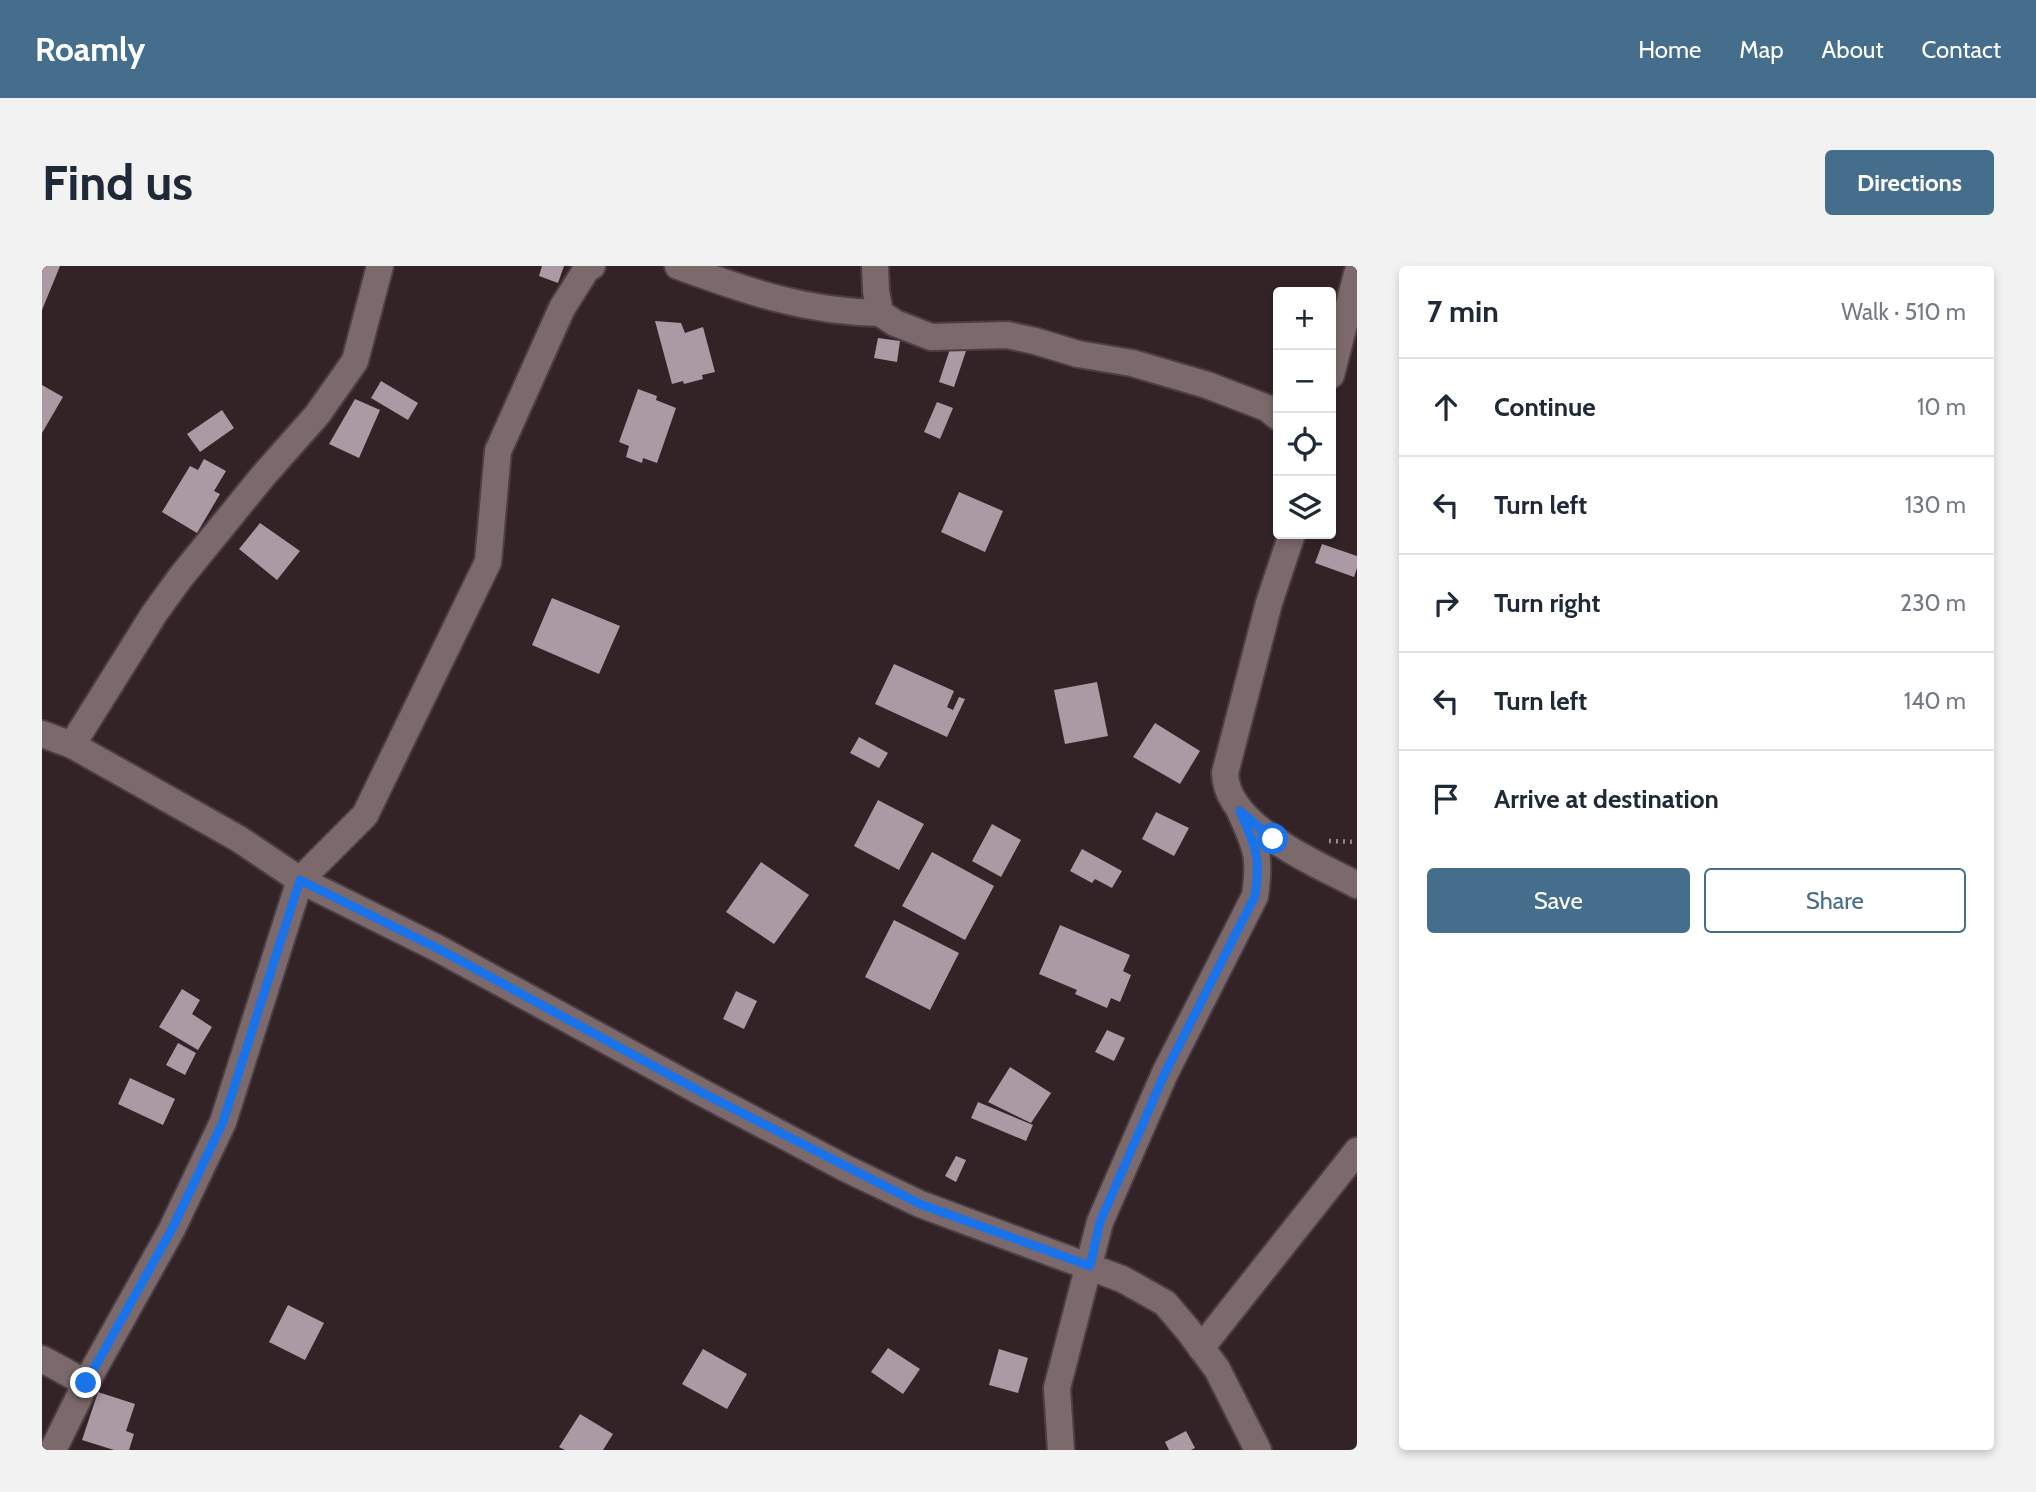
<!DOCTYPE html>
<html lang="en">
<head>
<meta charset="utf-8">
<style>
  body { margin:0; font-family:Cabin,sans-serif; background:#f2f2f3; color:#1f2937 }
  .controls { position:absolute; right:21px; top:21px; display:grid; overflow:hidden; border-radius:7px; box-shadow:0 4px 10px #0003 }
  .controls button { width:63px; height:63px; display:grid; place-items:center; padding:0; border:0; border-bottom:2px solid #e0e1e3; background:#fff; color:#1f2937; font:35px sans-serif }
  .stop { position:absolute; width:21px; height:21px; margin:-16px; border:5px solid #1a73e8; border-radius:50%; background:#fff }
  .stop.end { background:#1a73e8; border-color:#fff; box-shadow:0 2px 7px #0008 }
  .list { margin:0; padding:0; list-style:none }
  h2 { display:flex; justify-content:space-between; align-items:center; height:91px; margin:0; padding:0 28px; font-size:30px }
  h2 small { font-size:23px; font-weight:400; color:#747a83 }
  .list li { display:grid; grid-template-columns:46px 1fr auto; gap:21px; align-items:center; box-sizing:border-box; height:98px; padding:0 28px; border-top:2px solid #e0e1e3 }
  .list b { display:block; font-size:26px; white-space:nowrap }
  .list em { font-size:23px; font-style:normal; color:#747a83 }
  .actions { display:flex; gap:14px; padding:21px 28px }
  .actions a { flex:1; padding:16px 0; border:2px solid #456d8c; border-radius:7px; text-align:center; font-size:24px; color:#456d8c }
  .actions .main { background:#456d8c; color:#fff }
  .icon { flex:none; width:38px; height:38px; fill:none; stroke:currentColor; stroke-width:2; stroke-linecap:round; stroke-linejoin:round }
  .map { position:relative; flex:none; width:1315px; height:1184px; overflow:hidden; border-radius:7px }
  header { display:flex; align-items:center; gap:42px; box-sizing:border-box; height:98px; padding:0 35px; background:#456d8c; color:#fff }
  header strong { font-size:33px }
  nav { display:flex; gap:38px; margin-inline-start:auto; font-size:24px }
  .intro { display:flex; align-items:center; justify-content:space-between; box-sizing:border-box; height:168px; padding:0 42px }
  h1 { margin:0; font-size:49px }
  .button { padding:18px 32px; border-radius:7px; background:#456d8c; color:#fff; font-size:24px; font-weight:700 }
  main { display:flex; gap:42px; padding:0 42px }
  aside { flex:1; background:#fff; border-radius:7px; box-shadow:0 4px 10px #0003 }
  .map>svg:first-child { display:block }
</style>
</head>
<body>
<header>
<strong>Roamly</strong>
<nav><a>Home</a><a>Map</a><a>About</a><a>Contact</a></nav>
</header>
<div class="intro"><h1>Find us</h1><a class="button">Directions</a></div>
<main>
<div class="map">
<svg width="1315" height="1184" viewBox="0 0 1315 1184">
  <rect width="100%" height="100%" fill="#332327"/>
  <g fill="#ab9aa4">
    <polygon points="0,0 18,0 0,44"/>
    <polygon points="500,0 522,0 516,17 497,10"/>
    <polygon points="613,55 639,57 643,67 661,61 673,106 660,109 661,113 642,118 641,115 630,118"/>
    <polygon points="836,72 858,75 855,96 832,92"/>
    <polygon points="909,80 924,85 912,121 897,116"/>
    <polygon points="339,115 376,137 366,154 329,132"/>
    <polygon points="0,119 21,131 0,167"/>
    <polygon points="596,123 615,130 614,134 634,142 615,197 601,192 600,197 584,191 587,180 577,176"/>
    <polygon points="313,133 338,144 317,192 287,178"/>
    <polygon points="895,136 911,142 898,173 882,166"/>
    <polygon points="180,144 192,162 158,186 145,168"/>
    <polygon points="162,193 184,205 172,225 178,228 155,267 120,246 148,200 156,204"/>
    <polygon points="917,226 961,245 943,286 899,266"/>
    <polygon points="218,257 258,285 235,314 197,283"/>
    <polygon points="1280,278 1315,290 1315,302 1312,311 1273,297"/>
    <polygon points="510,332 578,360 557,408 490,379"/>
    <polygon points="852,398 912,425 905,441 911,444 917,431 923,433 905,471 833,438"/>
    <polygon points="1055,416 1066,470 1023,478 1012,424"/>
    <polygon points="1113,457 1158,485 1138,518 1091,491"/>
    <polygon points="817,471 846,487 837,502 808,487"/>
    <polygon points="836,534 882,558 857,604 812,580"/>
    <polygon points="1114,546 1147,562 1132,590 1100,573"/>
    <polygon points="950,558 979,574 959,611 930,595"/>
    <polygon points="1040,583 1080,605 1070,622 1053,613 1050,617 1028,605"/>
    <polygon points="890,586 952,620 923,674 860,640"/>
    <polygon points="719,596 767,629 732,678 684,646"/>
    <polygon points="852,654 917,687 888,744 823,711"/>
    <polygon points="1018,659 1088,689 1081,705 1089,709 1078,736 1069,732 1065,742 1033,728 1035,724 997,708"/>
    <polygon points="140,723 158,734 150,748 170,761 156,784 117,761"/>
    <polygon points="694,725 715,735 702,763 681,753"/>
    <polygon points="1065,764 1083,772 1072,795 1053,786"/>
    <polygon points="136,777 154,787 143,809 124,799"/>
    <polygon points="968,801 1009,827 989,857 946,836"/>
    <polygon points="88,812 133,833 121,859 76,838"/>
    <polygon points="936,836 991,859 984,875 929,852"/>
    <polygon points="914,890 924,894 914,916 903,910"/>
    <polygon points="246,1039 282,1057 263,1094 227,1076"/>
    <polygon points="846,1082 878,1103 861,1128 829,1106"/>
    <polygon points="661,1083 705,1108 685,1143 640,1118"/>
    <polygon points="957,1083 986,1092 976,1127 947,1119"/>
    <polygon points="56,1126 93,1138 84,1165 92,1168 87,1184 72,1184 40,1174"/>
    <polygon points="538,1148 571,1168 561,1184 523,1184 517,1181"/>
    <polygon points="1144,1165 1153,1182 1149,1184 1127,1184 1123,1176"/>
  </g>
  <g fill="none" stroke-linecap="round" stroke-linejoin="round">
    <defs>
      <g id="minor">
        <path d="M636 0C704 25 765 46 838 47"/>
        <polyline points="833,0 834,25 838,47 853,57 889,71 965,69 993,75 1036,88 1090,97 1165,119 1225,142 1236,151"/>
        <polyline points="1289,109 1315,8"/>
        <path d="M1250 268 1227 337 1183 507C1184 561 1274 597 1315 619"/>
        <polyline points="0,468 30,479 197,573 258,614 397,683 661,827 803,902 878,938 1080,1013 1123,1037 1146,1064 1175,1103 1216,1184"/>
        <polyline points="30,479 112,348 138,312 221,210 275,149 313,95 338,0"/>
        <polyline points="1159,1082 1315,885"/>
        <polyline points="0,1093 44,1117"/>
        <polyline points="11,1184 44,1117 130,963 181,856 258,614 323,549 446,296 456,185 520,42 544,4 550,0"/>
        <path d="M1019 1184 1015 1122 1058 956 1123 807 1213 630C1219 589 1214 582 1198 545"/>
      </g>
    </defs>
    <use href="#minor" stroke="#4c3f43" stroke-width="30"/>
    <polyline stroke="#978a8d" stroke-width="4.5" stroke-dasharray="2 5" stroke-linecap="butt" points="1287,575 1315,576"/>
    <use href="#minor" stroke="#7c696c" stroke-width="26"/>
  </g>
  <g fill="none" stroke-linecap="round" stroke-linejoin="round">
    <path stroke="#1a73e8" stroke-width="9" d="M44 1117 130 963 181 856 258 614 397 683 661 827 878 938 1048 1000 1058 956 1123 807 1213 630C1219 589 1214 582 1198 545L1231 573"/>
  </g>
</svg>
<div class="controls">
<button>+</button>
<button>−</button>
<button><svg class="icon" aria-label="locate" viewBox="0 0 24 24"><circle cx="12" cy="12" r="6"/><path d="M12 2v4M12 18v4M2 12h4M18 12h4"/></svg></button>
<button><svg class="icon" aria-label="layers" viewBox="0 0 24 24"><path d="M12 4l9 5-9 5-9-5zM3 14l9 5 9-5"/></svg></button>
</div>
<div class="stop" style="left:1231px;top:573px"></div>
<div class="stop end" style="left:44px;top:1117px"></div>
</div>
<aside>
<h2>7 min<small>Walk · 510 m</small></h2>
<ul class="list">
<li><svg class="icon" aria-label="ahead" viewBox="0 0 24 24"><path d="M12 20V5M6 11l6-6 6 6"/></svg><div><b>Continue</b></div><em>10 m</em></li>
<li><svg class="icon" aria-label="left" viewBox="0 0 24 24"><path d="M17 20v-9H6M10 6l-5 5 5 5"/></svg><div><b>Turn left</b></div><em>130 m</em></li>
<li><svg class="icon" aria-label="right" viewBox="0 0 24 24"><path d="M7 20v-9h11M14 6l5 5-5 5"/></svg><div><b>Turn right</b></div><em>230 m</em></li>
<li><svg class="icon" aria-label="left" viewBox="0 0 24 24"><path d="M17 20v-9H6M10 6l-5 5 5 5"/></svg><div><b>Turn left</b></div><em>140 m</em></li>
<li><svg class="icon" aria-label="arrive" viewBox="0 0 24 24"><path d="M6 21V4h12l-3 4 3 4H6"/></svg><div><b>Arrive at destination</b></div></li>
</ul>
<div class="actions"><a class="main">Save</a><a>Share</a></div>
</aside>
</main>
</body>
</html>
